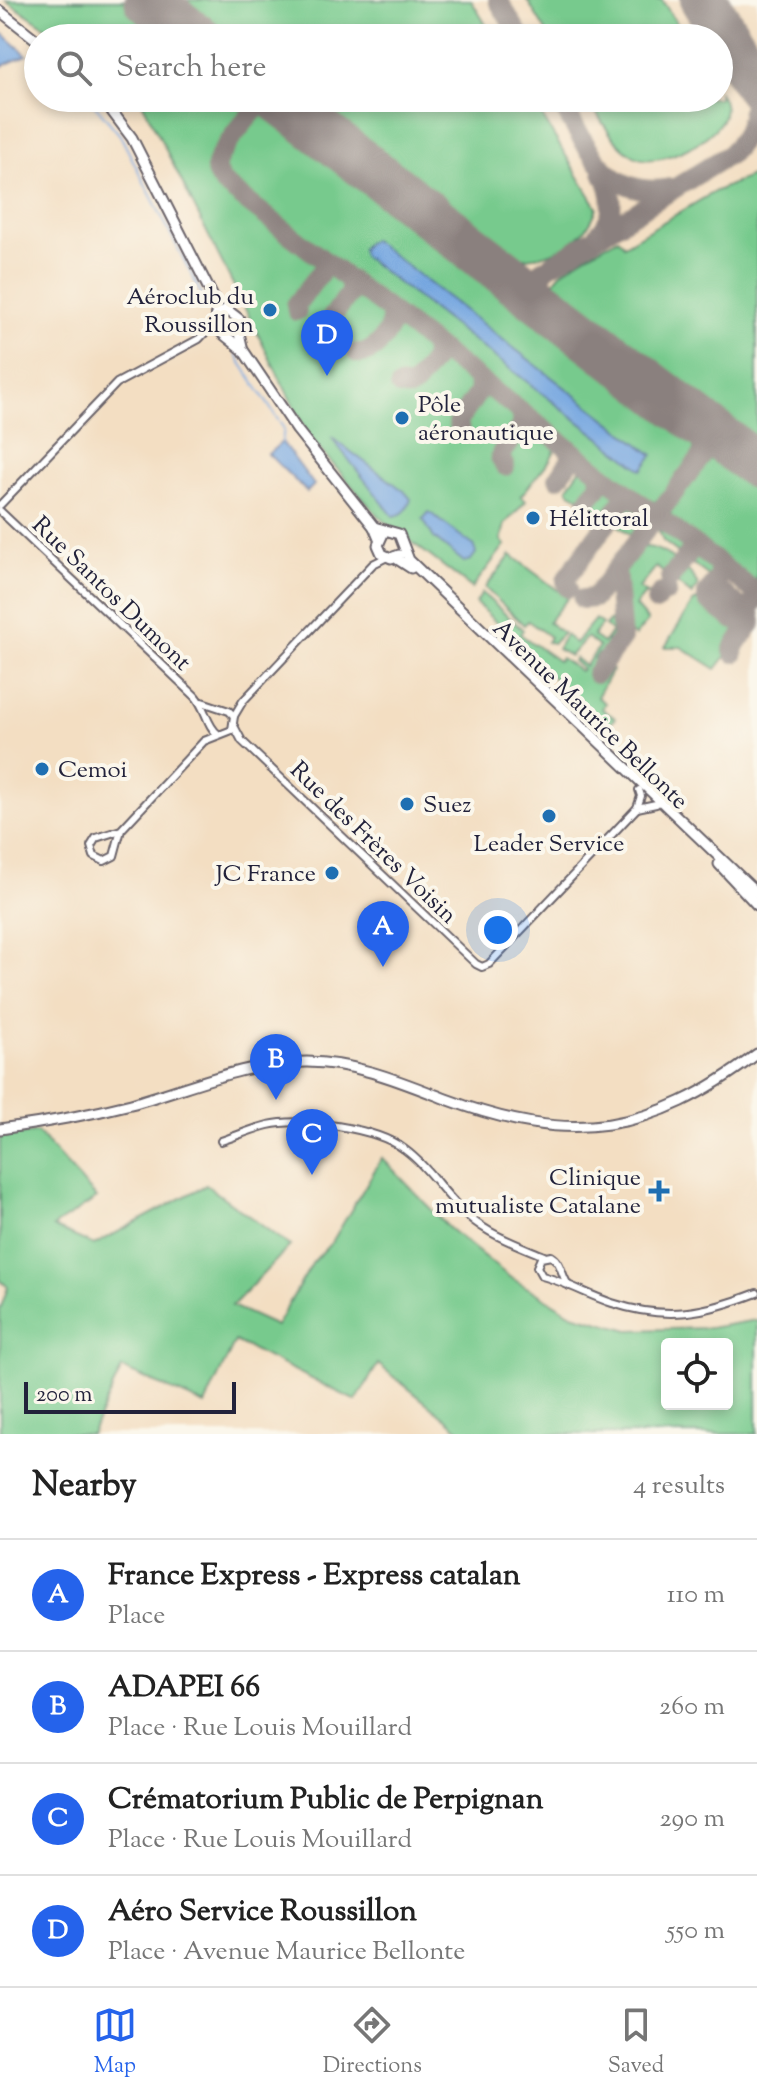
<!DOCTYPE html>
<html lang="en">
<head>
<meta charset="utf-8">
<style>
  body { margin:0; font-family:"Sorts Mill Goudy",serif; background:#f2f2f2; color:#222 }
  .controls { position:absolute; right:24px; bottom:24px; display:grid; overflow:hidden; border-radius:8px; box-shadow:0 4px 12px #0003 }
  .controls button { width:72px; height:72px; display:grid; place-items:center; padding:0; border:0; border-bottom:2px solid #e0e0e0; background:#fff; color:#222; font:40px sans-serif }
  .scale { position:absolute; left:24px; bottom:20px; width:212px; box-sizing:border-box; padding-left:8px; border:4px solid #22223b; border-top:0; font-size:22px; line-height:28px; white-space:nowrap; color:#22223b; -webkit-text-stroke:6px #fbf7ec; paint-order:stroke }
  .you { position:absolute; left:498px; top:930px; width:28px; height:28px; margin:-20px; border:6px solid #fff; border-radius:50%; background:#1a73e8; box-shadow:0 0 0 12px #1a73e833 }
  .badge { display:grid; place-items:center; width:52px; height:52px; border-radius:50%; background:#2563eb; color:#fff; font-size:26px; font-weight:700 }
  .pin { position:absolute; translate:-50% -66px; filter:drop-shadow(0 2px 4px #0008) }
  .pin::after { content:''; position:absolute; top:42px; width:28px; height:24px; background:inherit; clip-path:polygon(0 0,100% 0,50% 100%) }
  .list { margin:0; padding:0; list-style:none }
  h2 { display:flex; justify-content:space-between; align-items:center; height:104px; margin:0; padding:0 32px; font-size:34px }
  h2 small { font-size:26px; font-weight:400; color:#767676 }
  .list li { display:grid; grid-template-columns:52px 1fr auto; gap:24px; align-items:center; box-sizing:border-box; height:112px; padding:0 32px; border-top:2px solid #e0e0e0 }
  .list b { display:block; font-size:30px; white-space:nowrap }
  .list p { margin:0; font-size:26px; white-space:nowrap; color:#767676 }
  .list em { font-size:26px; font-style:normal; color:#767676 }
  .icon { flex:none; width:44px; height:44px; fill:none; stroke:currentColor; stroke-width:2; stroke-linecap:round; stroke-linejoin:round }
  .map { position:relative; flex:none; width:757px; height:1434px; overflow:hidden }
  .search { position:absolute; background:#fff; box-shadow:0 4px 12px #0003; left:24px; right:24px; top:24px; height:88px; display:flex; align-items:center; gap:20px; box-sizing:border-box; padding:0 28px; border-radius:44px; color:#767676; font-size:30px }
  .sheet { height:552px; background:#fff }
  nav { display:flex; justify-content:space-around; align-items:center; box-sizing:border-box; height:112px; border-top:2px solid #e0e0e0; background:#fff; font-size:22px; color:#767676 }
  nav a { display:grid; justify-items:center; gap:4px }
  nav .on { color:#2563eb }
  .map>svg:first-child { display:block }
</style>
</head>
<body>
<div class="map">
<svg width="757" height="1434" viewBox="0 0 757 1434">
  <rect width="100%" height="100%" fill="#fbf7ec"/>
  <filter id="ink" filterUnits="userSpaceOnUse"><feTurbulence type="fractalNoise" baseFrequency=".0125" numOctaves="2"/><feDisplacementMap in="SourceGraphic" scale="16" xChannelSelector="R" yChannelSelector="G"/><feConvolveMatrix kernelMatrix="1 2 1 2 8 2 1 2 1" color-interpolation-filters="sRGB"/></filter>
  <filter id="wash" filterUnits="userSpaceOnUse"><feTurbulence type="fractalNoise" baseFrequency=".006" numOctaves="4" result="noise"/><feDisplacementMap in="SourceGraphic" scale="32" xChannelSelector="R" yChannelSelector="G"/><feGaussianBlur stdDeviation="1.8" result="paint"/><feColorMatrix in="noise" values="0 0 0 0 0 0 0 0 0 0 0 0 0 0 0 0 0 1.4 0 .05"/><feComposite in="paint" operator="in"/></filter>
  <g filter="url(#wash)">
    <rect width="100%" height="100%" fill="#f3dec2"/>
    <g fill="#77ca8d" stroke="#4c7664" stroke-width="2" fill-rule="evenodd">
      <polygon points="5,0 130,0 180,38 63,38"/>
      <polygon points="166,0 471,0 494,38 215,38"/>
      <polygon points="527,0 662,0 686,38 550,38"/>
      <path d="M719 92C723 98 726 107 724 115 717 139 657 170 634 156 613 144 600 118 587 98H719Z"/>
      <path d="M140 98H251V105C234 127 196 159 220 187L556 448 550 460 521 496 526 501 505 524 501 540 505 545 472 588 379 517 309 437Z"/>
      <path d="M294 98H531L597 207C586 247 535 267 498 254Z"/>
      <polygon points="268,109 274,110 685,424 695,438 693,458 664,497 654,502 644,501 224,177 221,165 225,157 259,112"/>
      <path d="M751 176H757V453L563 305C558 297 553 290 555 281 559 268 605 246 618 238L624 245 716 191Z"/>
      <polygon points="718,457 733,461 757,480 757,586 673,522 670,512 673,503 703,463"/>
      <polygon points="584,469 595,476 596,479 581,498 570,492 568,487 580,470"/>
      <polygon points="606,487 619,494 620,498 608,514 604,515 592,506"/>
      <path d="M630 504C642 507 644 518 642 528L633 537 615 523Z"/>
      <polygon points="659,531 670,533 717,570 713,577 710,577 663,541"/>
      <path d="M645 547C662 547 693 570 698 586L692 595 656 567 639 588 649 595 645 594 635 606 648 621 635 636 629 632 619 574 638 549Z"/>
      <polygon points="511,555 568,598 548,622 563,633 553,643 547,642 550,637 528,621 524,625 485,588"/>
      <polygon points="611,585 617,637 607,641 611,644 602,657 598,654 594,659 600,662 593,672 597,675 605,664 612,670 597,697 605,703 602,709 615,718 606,729 476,603 482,593 523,630 520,634 558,661 561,658 580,671 582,669 573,661 575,658 585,666 599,647 587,637 570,656 557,649 565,635 575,643 595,619 602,624 593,636 603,643 612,632 605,626 613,617"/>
      <polygon points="697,600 739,631 724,651 726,656 716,669 681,647 665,647 693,602"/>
      <path d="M37 1132 97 1198 53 1227 94 1245 206 1185 290 1246 232 1306 276 1326 313 1262 332 1242 382 1158 449 1228 508 1276 572 1314 629 1330 709 1328 757 1320V1434H465L378 1364 356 1401 235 1341 205 1405 122 1368 91 1434H0V1310L8 1287 0 1280V1137ZM667 1344H727V1404H667Z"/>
    </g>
    <g fill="#75a6e0" stroke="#4c648e" stroke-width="2">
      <polygon points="0,31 27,55 0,67"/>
      <polygon points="373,240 653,455 642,470 363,256 361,249 367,242"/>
      <path d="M331 437 404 491 411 499C408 509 404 515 393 516Z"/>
      <polygon points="282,442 314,485 307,492 268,454"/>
      <polygon points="429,512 473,545 476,553 471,560 464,562 434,538 423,519"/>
    </g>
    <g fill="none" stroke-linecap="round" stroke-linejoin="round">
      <g stroke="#75a6e0" stroke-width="2">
        <polyline points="89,98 120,135 208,307"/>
        <polyline points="236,355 284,429 282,442"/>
      </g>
      <g stroke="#8a807e" stroke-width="20">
        <polyline points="498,0 521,38"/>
        <path d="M558 98C586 143 606 201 670 188"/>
        <path d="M287 106 267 99C256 106 217 153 216 166 215 173 219 178 223 183L757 593"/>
        <path d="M598 234C617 215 614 194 603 172"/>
        <path d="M501 270 514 279 532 277 730 154C753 131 757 104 749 72"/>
        <polyline points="544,302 535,294 533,285 546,269"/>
        <polyline points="297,311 296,305 324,268 324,262"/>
        <polyline points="317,327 321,328 325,326 350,293 350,281"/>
        <path d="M357 353C374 357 396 328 390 312"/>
        <polyline points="400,386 409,388 416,383 435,358 434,345"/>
        <polyline points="460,431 458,422 479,391 478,379"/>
        <polyline points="505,466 500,458 502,452 522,425 521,412"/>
        <polyline points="558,478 571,460 570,449"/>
        <polyline points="588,500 600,484 599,472"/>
        <polyline points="718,563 721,574 707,594 707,600 734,620 739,619 757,598"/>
        <polyline points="670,578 695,546"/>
        <polyline points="717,581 718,590 750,615"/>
        <polyline points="568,588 566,581 568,576 623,501 623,490"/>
        <polyline points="583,599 594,598 699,460 705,448 706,436 689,414"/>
        <polyline points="656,601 661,593 667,592"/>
        <polyline points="734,653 733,649 752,622 749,607"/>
        <polyline points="596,674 622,638 616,570"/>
      </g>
      <g stroke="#8a807e" stroke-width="48">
        <polyline points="148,0 198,38"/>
        <polyline points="704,0 757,85"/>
        <polyline points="277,98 757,466"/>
      </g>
    </g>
  </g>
  <g filter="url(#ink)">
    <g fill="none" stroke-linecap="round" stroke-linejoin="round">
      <defs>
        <g id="street">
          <polyline points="0,505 117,383 199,339 215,322"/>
          <path d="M0 511 195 696C206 708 207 727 218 734"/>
          <polyline points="202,702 229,711 234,716"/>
          <polyline points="234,726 242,741 476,964 482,967 489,964 637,808 641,796 639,790"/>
          <polyline points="637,808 656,804"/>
          <polyline points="121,830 96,838 91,846 94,856 104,861 114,856 121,830 204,741 232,730 234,716 243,701 373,564 387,557"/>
          <path d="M221 1141C236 1136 252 1129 268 1125 301 1117 377 1128 404 1149 429 1167 445 1196 468 1216 489 1235 518 1245 544 1256"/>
          <path d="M569 1286C561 1276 562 1262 551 1256L541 1258 537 1267 542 1276C566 1282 588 1295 612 1303 667 1321 705 1313 757 1293"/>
        </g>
        <g id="secondary">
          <polyline points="0,11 38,41"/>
          <polyline points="102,98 132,138 213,297 217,317"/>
          <polyline points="226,309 239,319 238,329 242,346"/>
          <polyline points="229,311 222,312 217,317 217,329 243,350 297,430 374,527 379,539"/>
          <polyline points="374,527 399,534 409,560 757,893"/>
          <polyline points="383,534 378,545 382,554 391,558 399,555"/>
          <polyline points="394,557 411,568"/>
          <polyline points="719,864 757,905"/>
          <path d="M0 1129C44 1123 88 1115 131 1104 189 1088 245 1062 307 1062 355 1062 402 1082 446 1099 571 1146 651 1134 757 1054"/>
        </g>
      </defs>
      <use href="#street" stroke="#6b646a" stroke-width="10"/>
      <use href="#secondary" stroke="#6b646a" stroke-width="13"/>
      <use href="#street" stroke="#fff" stroke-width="6"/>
      <use href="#secondary" stroke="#fff" stroke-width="9"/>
    </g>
  </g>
  <g fill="#1f6fb2" stroke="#fbf7ec" stroke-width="3">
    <circle cx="270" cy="310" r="8"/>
    <circle cx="402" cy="418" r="8"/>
    <circle cx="533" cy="518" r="8"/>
    <circle cx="42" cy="769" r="8"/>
    <circle cx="407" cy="804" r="8"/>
    <circle cx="549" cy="816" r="8"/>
    <circle cx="332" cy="873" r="8"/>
    <path d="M655 1179h8v8h8v8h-8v8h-8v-8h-8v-8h8z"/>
  </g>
  <g text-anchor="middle" stroke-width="8" stroke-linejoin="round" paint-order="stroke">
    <g font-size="24" fill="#22223b" stroke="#fbf7ec" text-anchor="start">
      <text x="254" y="304" text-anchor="end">Aéroclub du<tspan x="254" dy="28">Roussillon</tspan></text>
      <text x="418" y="412">Pôle<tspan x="418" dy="28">aéronautique</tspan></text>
      <text x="549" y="526">Hélittoral</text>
      <text x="58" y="777">Cemoi</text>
      <text x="423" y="812">Suez</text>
      <text x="549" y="851" text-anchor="middle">Leader Service</text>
      <text x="316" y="881" text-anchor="end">JC France</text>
      <text x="641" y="1185" text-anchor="end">Clinique<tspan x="641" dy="28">mutualiste Catalane</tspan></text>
    </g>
    <g font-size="24" fill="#22223b" stroke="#fbf7ec">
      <text transform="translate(112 593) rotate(44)" y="8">Rue Santos Dumont</text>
      <text transform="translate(591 714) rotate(44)" y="8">Avenue Maurice Bellonte</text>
      <text transform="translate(374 842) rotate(44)" y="8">Rue des Frères Voisin</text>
    </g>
  </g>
</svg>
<div class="controls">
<button><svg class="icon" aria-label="locate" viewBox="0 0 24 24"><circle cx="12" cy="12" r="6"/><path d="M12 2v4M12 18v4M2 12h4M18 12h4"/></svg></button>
</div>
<div class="scale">200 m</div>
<div class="you"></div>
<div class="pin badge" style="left:383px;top:967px">A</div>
<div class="pin badge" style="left:276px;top:1100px">B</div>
<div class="pin badge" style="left:312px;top:1175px">C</div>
<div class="pin badge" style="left:327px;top:376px">D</div>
<div class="search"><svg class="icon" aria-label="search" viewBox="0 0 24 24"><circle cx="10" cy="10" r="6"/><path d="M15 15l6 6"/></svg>Search here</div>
</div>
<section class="sheet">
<h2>Nearby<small>4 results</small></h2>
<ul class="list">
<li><span class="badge">A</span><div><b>France Express - Express catalan</b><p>Place</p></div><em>110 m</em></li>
<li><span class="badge">B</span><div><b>ADAPEI 66</b><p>Place · Rue Louis Mouillard</p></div><em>260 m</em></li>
<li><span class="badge">C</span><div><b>Crématorium Public de Perpignan</b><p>Place · Rue Louis Mouillard</p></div><em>290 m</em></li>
<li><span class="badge">D</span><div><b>Aéro Service Roussillon</b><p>Place · Avenue Maurice Bellonte</p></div><em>550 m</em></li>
</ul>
</section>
<nav>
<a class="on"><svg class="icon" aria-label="map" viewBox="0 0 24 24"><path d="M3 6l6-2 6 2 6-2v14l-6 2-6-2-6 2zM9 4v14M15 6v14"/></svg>Map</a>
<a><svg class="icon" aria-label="directions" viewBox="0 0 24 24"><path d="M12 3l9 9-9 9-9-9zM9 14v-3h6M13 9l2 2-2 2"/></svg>Directions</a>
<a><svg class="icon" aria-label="saved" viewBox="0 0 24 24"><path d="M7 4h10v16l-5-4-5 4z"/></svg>Saved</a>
</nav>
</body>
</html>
